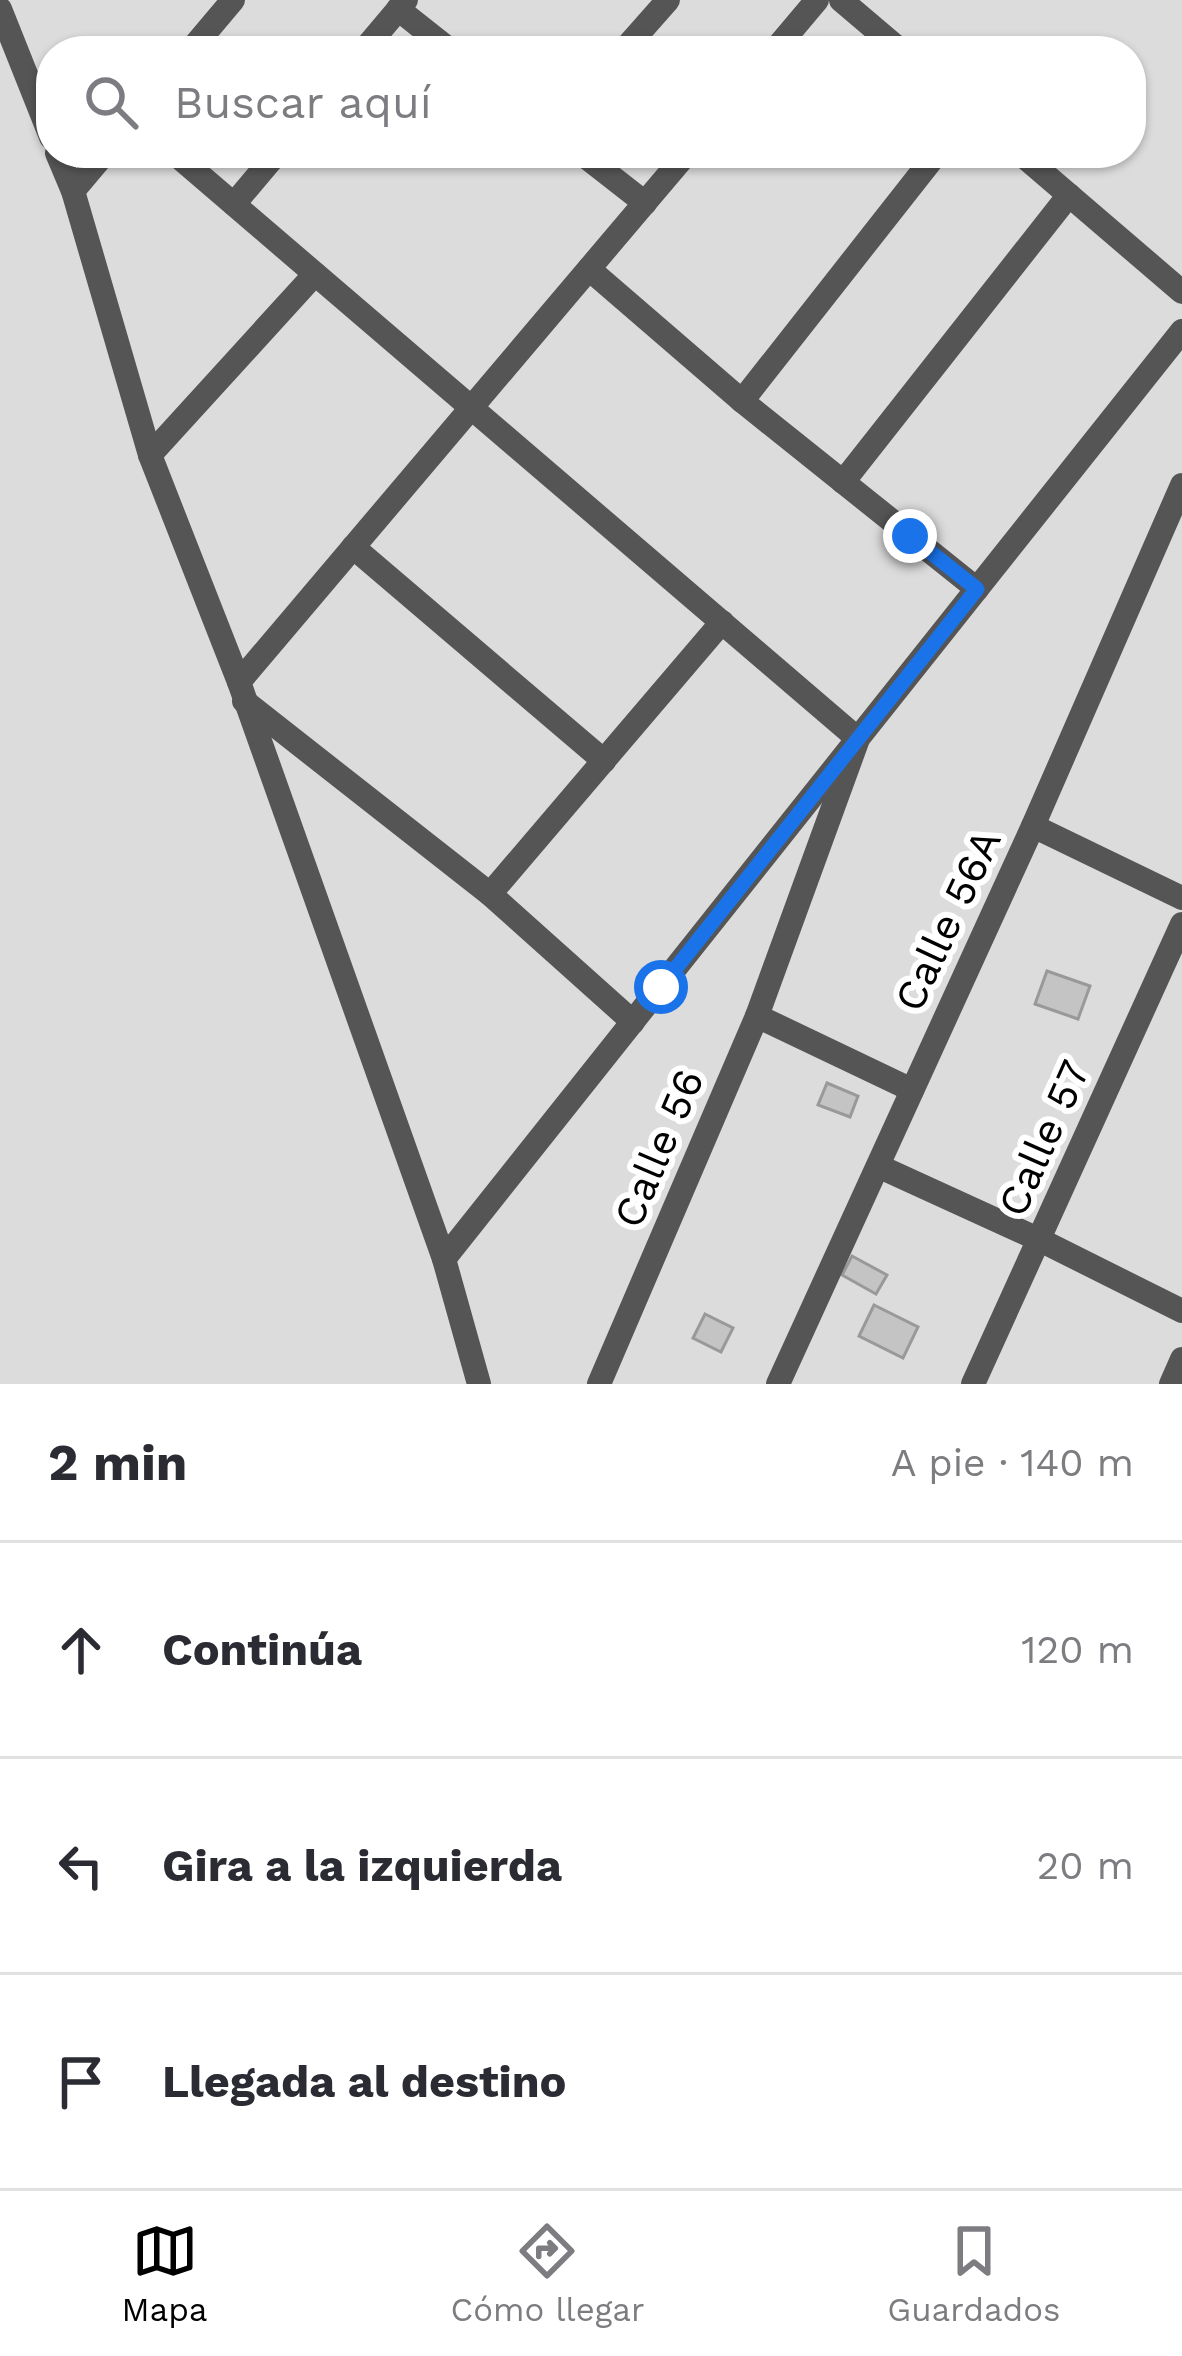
<!DOCTYPE html>
<html lang="es">
<head>
<meta charset="utf-8">
<style>
  body { margin:0; font-family:"Work Sans",sans-serif; background:#f2f2f3; color:#2b2b33 }
  .stop { position:absolute; width:36px; height:36px; margin:-27px; border:9px solid #1a73e8; border-radius:50%; background:#fff }
  .stop.end { background:#1a73e8; border-color:#fff; box-shadow:0 3px 12px #0008 }
  .list { margin:0; padding:0; list-style:none }
  h2 { display:flex; justify-content:space-between; align-items:center; height:156px; margin:0; padding:0 48px; font-size:51px }
  h2 small { font-size:39px; font-weight:400; color:#7c7c81 }
  .list li { display:grid; grid-template-columns:78px 1fr auto; gap:36px; align-items:center; box-sizing:border-box; height:216px; padding:0 48px; border-top:3px solid #e1e1e2 }
  .list b { display:block; font-size:45px; white-space:nowrap }
  .list em { font-size:39px; font-style:normal; color:#7c7c81 }
  .icon { flex:none; width:66px; height:66px; fill:none; stroke:currentColor; stroke-width:2; stroke-linecap:round; stroke-linejoin:round }
  .map { position:relative; flex:none; width:1182px; height:1384px; overflow:hidden }
  .search { position:absolute; background:#fff; box-shadow:0 3px 9px #0004; left:36px; right:36px; top:36px; height:132px; display:flex; align-items:center; gap:30px; box-sizing:border-box; padding:0 42px; border-radius:48px; color:#7c7c81; font-size:45px }
  .sheet { height:804px; background:#fff }
  nav { display:flex; justify-content:space-around; align-items:center; box-sizing:border-box; height:168px; border-top:3px solid #e1e1e2; background:#fff; font-size:33px; color:#7c7c81 }
  nav a { display:grid; justify-items:center; gap:6px }
  nav .on { color:#000 }
  .map>svg:first-child { display:block }
</style>
</head>
<body>
<div class="map">
<svg width="1182" height="1384" viewBox="0 0 1182 1384">
  <rect width="100%" height="100%" fill="#fff"/>
  <path fill="#dcdcdc" fill-rule="evenodd" d="M0 0H1182V1384H0ZM51 51H1131V153H51Z"/>
  <g fill="#c4c4c4" stroke="#999" stroke-width="3">
    <polygon points="1047,971 1090,986 1078,1019 1035,1004"/>
    <polygon points="827,1083 858,1096 850,1117 818,1105"/>
    <polygon points="852,1256 887,1275 876,1294 842,1275"/>
    <polygon points="874,1305 918,1327 903,1358 859,1336"/>
    <polygon points="705,1314 733,1328 721,1352 693,1338"/>
  </g>
  <g fill="none" stroke-linecap="round" stroke-linejoin="round">
    <g stroke="#555" stroke-width="24">
      <polyline points="841,0 901,51"/>
      <polyline points="398,9 451,51"/>
      <polyline points="190,51 233,0"/>
      <polyline points="363,51 406,0"/>
      <polyline points="623,51 668,0"/>
      <polyline points="774,51 817,0"/>
      <polyline points="174,153 858,739 757,1016 599,1384"/>
      <polyline points="581,153 645,203"/>
      <polyline points="1020,153 1182,292"/>
      <polyline points="73,191 105,153"/>
      <polyline points="234,204 277,153"/>
      <polyline points="589,269 742,401 977,589"/>
      <polyline points="742,401 937,153"/>
      <polyline points="150,455 315,274"/>
      <polyline points="843,482 1069,195"/>
      <polyline points="353,547 604,761"/>
      <polyline points="239,682 687,153"/>
      <polyline points="244,701 490,894 633,1022"/>
      <polyline points="1033,826 1182,898"/>
      <polyline points="490,894 722,622"/>
      <polyline points="757,1016 912,1090"/>
      <polyline points="878,1166 1040,1240 1182,1311"/>
      <polyline points="444,1259 1182,331"/>
      <polyline points="778,1384 1033,826 1182,485"/>
      <polyline points="973,1384 1182,924"/>
      <polyline points="1171,1384 1182,1359"/>
    </g>
    <g stroke="#555" stroke-width="24">
      <polyline points="0,9 51,137"/>
      <polyline points="57,153 73,191 150,455 239,682 444,1259 479,1384"/>
    </g>
  </g>
  <g fill="none" stroke-linecap="round" stroke-linejoin="round">
    <polyline stroke="#1a73e8" stroke-width="15" points="661,987 977,589 910,536"/>
  </g>
  <g text-anchor="middle" stroke-width="12" stroke-linejoin="round" paint-order="stroke">
    <g font-size="42" fill="#000" stroke="#fff">
      <text transform="translate(947 920) rotate(-65)" y="15">Calle 56A</text>
      <text transform="translate(1043 1138) rotate(-66)" y="15">Calle 57</text>
      <text transform="translate(658 1148) rotate(-67)" y="15">Calle 56</text>
    </g>
  </g>
</svg>
<div class="stop" style="left:661px;top:987px"></div>
<div class="stop end" style="left:910px;top:536px"></div>
<div class="search"><svg class="icon" aria-label="search" viewBox="0 0 24 24"><circle cx="10" cy="10" r="6"/><path d="M15 15l6 6"/></svg>Buscar aquí</div>
</div>
<section class="sheet">
<h2>2 min<small>A pie · 140 m</small></h2>
<ul class="list">
<li><svg class="icon" aria-label="ahead" viewBox="0 0 24 24"><path d="M12 20V5M6 11l6-6 6 6"/></svg><div><b>Continúa</b></div><em>120 m</em></li>
<li><svg class="icon" aria-label="left" viewBox="0 0 24 24"><path d="M17 20v-9H6M10 6l-5 5 5 5"/></svg><div><b>Gira a la izquierda</b></div><em>20 m</em></li>
<li><svg class="icon" aria-label="arrive" viewBox="0 0 24 24"><path d="M6 21V4h12l-3 4 3 4H6"/></svg><div><b>Llegada al destino</b></div></li>
</ul>
</section>
<nav>
<a class="on"><svg class="icon" aria-label="map" viewBox="0 0 24 24"><path d="M3 6l6-2 6 2 6-2v14l-6 2-6-2-6 2zM9 4v14M15 6v14"/></svg>Mapa</a>
<a><svg class="icon" aria-label="directions" viewBox="0 0 24 24"><path d="M12 3l9 9-9 9-9-9zM9 14v-3h6M13 9l2 2-2 2"/></svg>Cómo llegar</a>
<a><svg class="icon" aria-label="saved" viewBox="0 0 24 24"><path d="M7 4h10v16l-5-4-5 4z"/></svg>Guardados</a>
</nav>
</body>
</html>
